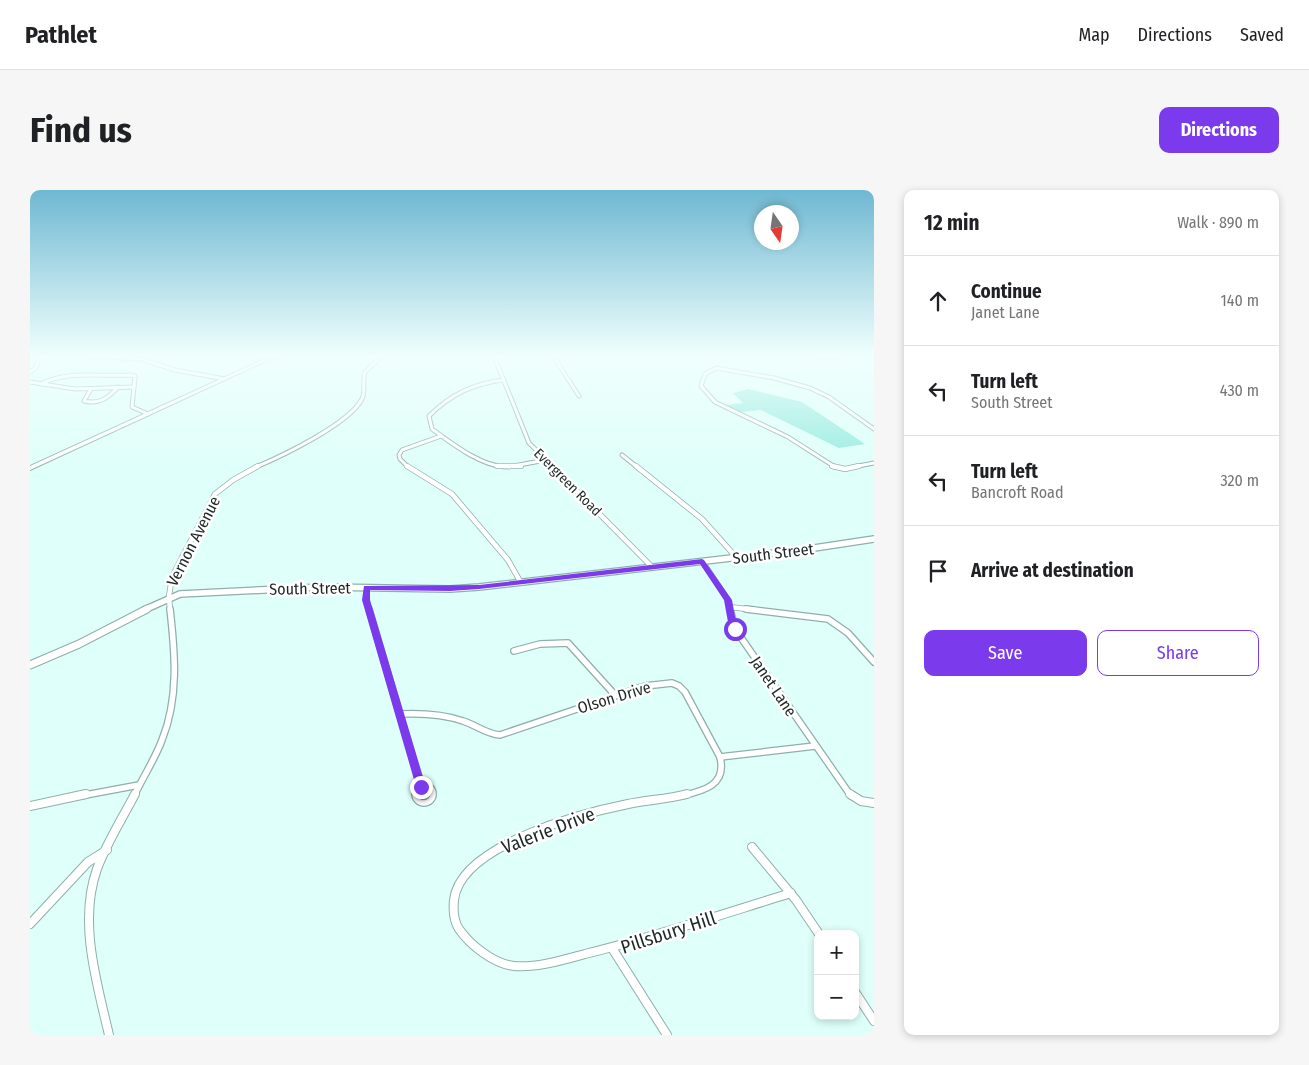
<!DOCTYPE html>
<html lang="en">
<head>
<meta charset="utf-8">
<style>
  body { margin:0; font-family:"Fira Sans Condensed",sans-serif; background:#f6f6f6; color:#202124 }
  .controls { position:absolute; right:15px; bottom:15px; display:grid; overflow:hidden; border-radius:10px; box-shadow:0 2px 8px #0003 }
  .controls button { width:45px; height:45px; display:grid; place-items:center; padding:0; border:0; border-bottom:1px solid #e0e0e0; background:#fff; color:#202124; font:25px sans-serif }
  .compass { position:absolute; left:724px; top:15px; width:45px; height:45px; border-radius:50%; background:#fff; box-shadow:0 2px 8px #0003; rotate:167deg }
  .stop { position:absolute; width:15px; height:15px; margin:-11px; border:4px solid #7c3aed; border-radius:50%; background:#fff }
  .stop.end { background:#7c3aed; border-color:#fff; box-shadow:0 1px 5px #0008 }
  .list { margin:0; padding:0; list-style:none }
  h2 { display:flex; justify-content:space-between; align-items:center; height:65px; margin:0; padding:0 20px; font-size:21px }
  h2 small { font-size:16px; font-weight:400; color:#757577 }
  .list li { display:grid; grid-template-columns:32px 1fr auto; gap:15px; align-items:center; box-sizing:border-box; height:90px; padding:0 20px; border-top:1px solid #e0e0e0 }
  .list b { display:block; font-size:19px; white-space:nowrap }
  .list p { margin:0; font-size:16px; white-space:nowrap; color:#757577 }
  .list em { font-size:16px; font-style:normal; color:#757577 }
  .actions { display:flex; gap:10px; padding:15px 20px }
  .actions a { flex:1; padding:11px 0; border:1px solid #7c3aed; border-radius:10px; text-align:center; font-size:18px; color:#7c3aed }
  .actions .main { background:#7c3aed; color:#fff }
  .icon { flex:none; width:28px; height:28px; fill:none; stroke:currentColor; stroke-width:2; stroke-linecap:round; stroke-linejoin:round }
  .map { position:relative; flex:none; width:844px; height:845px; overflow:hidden; border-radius:10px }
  header { display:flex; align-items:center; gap:30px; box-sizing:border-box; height:70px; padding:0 25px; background:#fff; border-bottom:1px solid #e0e0e0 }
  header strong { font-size:24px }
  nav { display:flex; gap:28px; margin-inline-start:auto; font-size:18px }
  .intro { display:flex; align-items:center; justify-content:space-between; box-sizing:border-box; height:120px; padding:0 30px }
  h1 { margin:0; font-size:35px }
  .button { padding:12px 22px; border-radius:10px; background:#7c3aed; color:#fff; font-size:18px; font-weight:700 }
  main { display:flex; gap:30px; padding:0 30px }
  aside { flex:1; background:#fff; border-radius:10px; box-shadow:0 2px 8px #0003 }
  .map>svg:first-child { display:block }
</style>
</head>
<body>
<header>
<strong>Pathlet</strong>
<nav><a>Map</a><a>Directions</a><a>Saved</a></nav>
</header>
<div class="intro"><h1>Find us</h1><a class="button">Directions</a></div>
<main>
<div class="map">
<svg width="844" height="845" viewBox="0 0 844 845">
  <rect width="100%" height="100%" fill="#defffa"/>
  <polygon fill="#93eade" points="718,199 772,212 835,254 809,258 731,220 711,222 696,215 713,213 703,203"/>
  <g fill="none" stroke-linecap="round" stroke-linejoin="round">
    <defs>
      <g id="minor-far3">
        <polyline points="60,166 111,169 145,180 195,189"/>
        <polyline points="464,166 499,253 523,277"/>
        <polyline points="523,166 549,206"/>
        <polyline points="786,166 811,166"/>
        <polyline points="0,167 2,166"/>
        <polyline points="0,182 6,178 9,166"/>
        <path d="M473 190C443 194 421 204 399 226L402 239C423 254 449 275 475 277"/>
        <polyline points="0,192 45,199 104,197 102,217 118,224"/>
        <path d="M11 194C37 180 70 187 99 185L105 186 104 197"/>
        <path d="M61 199 54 211C69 215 78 208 88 197"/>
        <polyline points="592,265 607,277"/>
        <path d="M226 277C252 266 319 234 332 209 336 201 332 191 335 182L352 166"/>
        <polyline points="378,277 370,269 369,265 372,260 411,246"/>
        <polyline points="478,277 516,270"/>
        <polyline points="805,277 758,247 685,212 671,196 675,184 686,178 744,188 780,198 799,207 844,239"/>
        <polyline points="823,277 844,273"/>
      </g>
      <g id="minor-far2">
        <polyline points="377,276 422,304 478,370 491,393"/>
        <polyline points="467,276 491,276"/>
        <polyline points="522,276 622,377"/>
        <polyline points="606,276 672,329 706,367"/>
        <polyline points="802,276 815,279 829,276"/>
        <polyline points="672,371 698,410 700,420"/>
        <polyline points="337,398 336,410 339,420"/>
        <polyline points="699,417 726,420"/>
        <polyline points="140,420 139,406 142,387 185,304 203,290 228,276"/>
      </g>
      <g id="minor-far1">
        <polyline points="339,419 391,597"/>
        <polyline points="700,419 705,439 821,606"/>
        <polyline points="716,419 798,429 818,443 844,472"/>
        <polyline points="484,461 510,454 538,453 585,505"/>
        <path d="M370 524C391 523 413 524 433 531 446 535 456 544 470 545L615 496 642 493 649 496 655 502 690 567C697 595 674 601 651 606"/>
        <polyline points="690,567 785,556"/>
        <circle cx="394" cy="604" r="9"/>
        <polyline points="50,606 109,595"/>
        <path d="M104 606C113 587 125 569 132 550 149 508 145 463 140 419"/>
      </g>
      <g id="minor">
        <path d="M657 604C638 609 618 610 598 614 553 623 430 655 424 710 423 720 423 730 429 739 440 755 464 774 484 776 507 778 533 770 555 764 625 747 693 724 761 703"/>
        <polyline points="820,604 831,611 844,613"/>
        <polyline points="0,616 56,604"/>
        <polyline points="722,657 766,710 789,744"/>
        <polyline points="0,734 58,672 77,660"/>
        <polyline points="582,758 637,845"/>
        <polyline points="825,802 844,831"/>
        <path d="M79 845C67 793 48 732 67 679 76 654 92 629 105 604"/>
      </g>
      <polyline id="tertiary-far1" points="114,420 150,404 293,397 420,399 449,397 771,360 844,349"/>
      <polyline id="tertiary" points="0,475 49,454 117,419"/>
      <polygon id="secondary" points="241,166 247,166 0,280 0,276"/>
    </defs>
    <use href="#minor-far3" stroke="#90afaa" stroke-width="5"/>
    <use href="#minor-far2" stroke="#90afaa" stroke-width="6"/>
    <use href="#minor-far1" stroke="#90afaa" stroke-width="8"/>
    <use href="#minor" stroke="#90afaa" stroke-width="10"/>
    <use href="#tertiary-far1" stroke="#90afaa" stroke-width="8"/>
    <use href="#tertiary" stroke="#90afaa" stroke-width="9"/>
    <use href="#secondary" stroke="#90afaa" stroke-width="2"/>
    <use href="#minor-far3" stroke="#fff" stroke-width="3"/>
    <use href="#minor-far2" stroke="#fff" stroke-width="4.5"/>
    <use href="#minor-far1" stroke="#fff" stroke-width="5.5"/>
    <use href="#minor" stroke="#fff" stroke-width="8"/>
    <use href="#tertiary-far1" stroke="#fff" stroke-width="5.5"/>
    <use href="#tertiary" stroke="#fff" stroke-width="7"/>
    <use href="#secondary" fill="#fff" fill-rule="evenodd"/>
  </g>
  <linearGradient id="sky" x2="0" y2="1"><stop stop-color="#6fb8d2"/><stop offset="0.58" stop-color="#f0fffd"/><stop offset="1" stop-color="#f0fffd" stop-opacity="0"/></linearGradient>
  <rect width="844" height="285" fill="url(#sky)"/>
  <polygon fill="#7c3aed" points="672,369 674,370 702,410 706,432 710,439 708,441 701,439 698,432 694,410 670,374 449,399 420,401 340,400 340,410 396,597 391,601 387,600 332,410 334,396 449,395"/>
  <g text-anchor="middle" stroke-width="5" stroke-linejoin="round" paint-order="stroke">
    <g font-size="14" fill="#1c2826" stroke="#fff">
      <text transform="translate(538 292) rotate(45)" y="5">Evergreen Road</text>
    </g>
    <g font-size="16" fill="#1c2826" stroke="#fff">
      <text transform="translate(163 351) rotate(-63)" y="6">Vernon Avenue</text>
      <text transform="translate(743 363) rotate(-7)" y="6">South Street</text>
      <text transform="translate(280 398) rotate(-1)" y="6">South Street</text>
      <text transform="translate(744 496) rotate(56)" y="6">Janet Lane</text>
      <text transform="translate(584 507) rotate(-17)" y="6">Olson Drive</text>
    </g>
    <g font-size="19" fill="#1c2826" stroke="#fff">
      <text transform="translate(518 640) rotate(-21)" y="7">Valerie Drive</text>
      <text transform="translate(638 742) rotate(-18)" y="7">Pillsbury Hill</text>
    </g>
  </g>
</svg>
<div class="controls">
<button>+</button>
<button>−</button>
</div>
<svg class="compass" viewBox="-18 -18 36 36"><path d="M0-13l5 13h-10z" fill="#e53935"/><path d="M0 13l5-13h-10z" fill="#757577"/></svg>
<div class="stop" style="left:705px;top:439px"></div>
<div class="stop end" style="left:391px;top:597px"></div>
</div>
<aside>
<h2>12 min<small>Walk · 890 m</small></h2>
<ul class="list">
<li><svg class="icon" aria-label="ahead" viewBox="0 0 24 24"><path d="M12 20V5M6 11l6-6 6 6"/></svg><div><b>Continue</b><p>Janet Lane</p></div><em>140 m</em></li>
<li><svg class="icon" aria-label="left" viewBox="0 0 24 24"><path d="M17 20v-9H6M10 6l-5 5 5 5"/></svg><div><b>Turn left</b><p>South Street</p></div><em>430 m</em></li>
<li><svg class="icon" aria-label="left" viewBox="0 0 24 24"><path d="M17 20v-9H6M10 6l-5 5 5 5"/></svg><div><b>Turn left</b><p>Bancroft Road</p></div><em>320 m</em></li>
<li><svg class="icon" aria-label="arrive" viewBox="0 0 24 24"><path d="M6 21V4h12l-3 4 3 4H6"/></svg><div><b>Arrive at destination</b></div></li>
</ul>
<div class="actions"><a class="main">Save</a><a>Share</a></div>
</aside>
</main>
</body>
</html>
